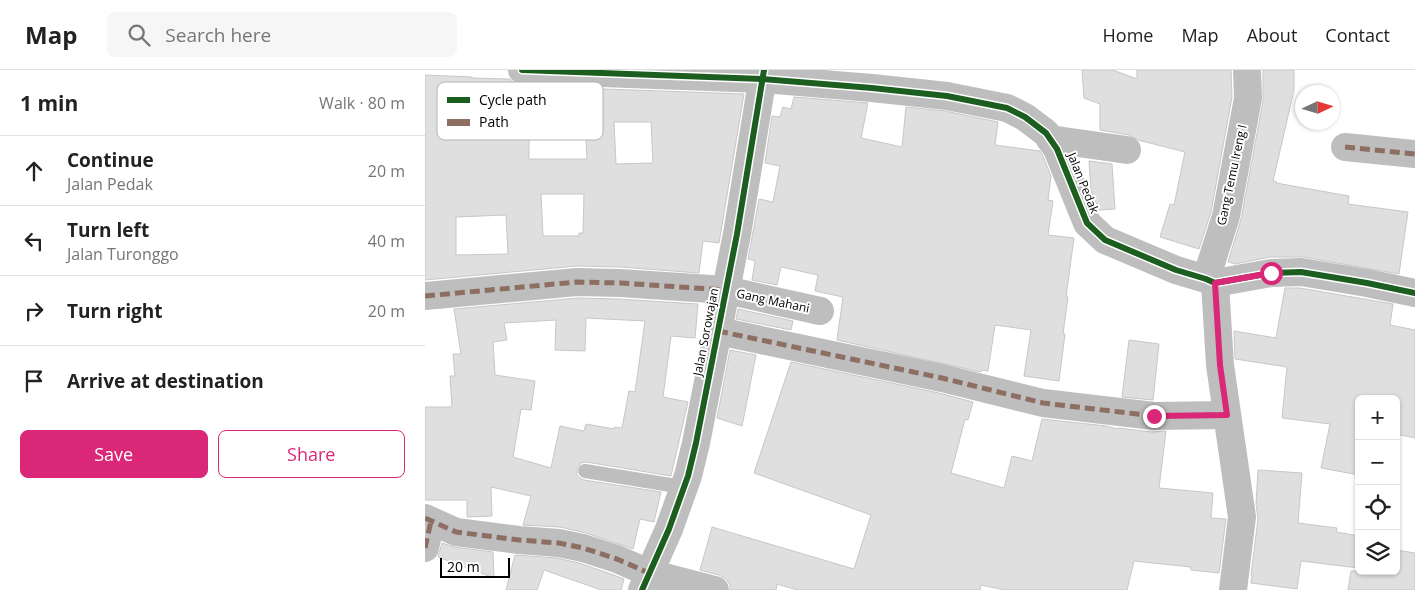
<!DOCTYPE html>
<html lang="en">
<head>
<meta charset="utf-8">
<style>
  body { margin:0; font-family:"Open Sans",sans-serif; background:#f6f6f6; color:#222 }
  .controls { position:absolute; right:15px; bottom:15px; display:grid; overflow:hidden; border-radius:8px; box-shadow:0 1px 4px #0004 }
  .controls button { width:45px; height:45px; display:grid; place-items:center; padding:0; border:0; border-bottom:1px solid #e0e0e0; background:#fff; color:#222; font:25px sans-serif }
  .compass { position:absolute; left:870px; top:15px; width:45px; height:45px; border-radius:50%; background:#fff; box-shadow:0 1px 4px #0004; rotate:86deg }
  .scale { position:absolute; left:15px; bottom:12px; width:70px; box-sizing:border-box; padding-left:5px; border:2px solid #000; border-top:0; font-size:14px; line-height:18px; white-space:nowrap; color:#000; -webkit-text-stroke:4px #fff; paint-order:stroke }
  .stop { position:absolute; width:15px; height:15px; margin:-11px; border:4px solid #db2777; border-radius:50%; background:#fff }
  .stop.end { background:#db2777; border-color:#fff; box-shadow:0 1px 5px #0008 }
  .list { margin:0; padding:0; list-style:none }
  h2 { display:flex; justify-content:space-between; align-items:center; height:65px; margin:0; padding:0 20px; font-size:21px }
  h2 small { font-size:16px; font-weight:400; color:#767676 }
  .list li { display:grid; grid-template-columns:32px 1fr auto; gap:15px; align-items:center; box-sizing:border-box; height:70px; padding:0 20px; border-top:1px solid #e0e0e0 }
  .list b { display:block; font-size:19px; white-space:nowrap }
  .list p { margin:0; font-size:16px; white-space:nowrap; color:#767676 }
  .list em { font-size:16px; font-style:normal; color:#767676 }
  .actions { display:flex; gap:10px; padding:15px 20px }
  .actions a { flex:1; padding:11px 0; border:1px solid #db2777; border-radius:8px; text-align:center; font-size:18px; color:#db2777 }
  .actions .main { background:#db2777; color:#fff }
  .icon { flex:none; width:28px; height:28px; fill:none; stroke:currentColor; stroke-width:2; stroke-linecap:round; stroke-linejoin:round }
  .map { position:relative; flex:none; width:990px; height:520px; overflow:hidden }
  header { display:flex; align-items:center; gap:30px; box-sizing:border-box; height:70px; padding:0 25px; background:#fff; border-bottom:1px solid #e0e0e0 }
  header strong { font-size:24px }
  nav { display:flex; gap:28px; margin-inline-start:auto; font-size:18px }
  .search { width:350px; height:45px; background:#f6f6f6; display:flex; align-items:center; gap:12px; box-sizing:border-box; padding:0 18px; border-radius:8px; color:#767676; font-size:19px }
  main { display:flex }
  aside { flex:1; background:#fff }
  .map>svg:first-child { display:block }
</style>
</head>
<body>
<header>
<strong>Map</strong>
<div class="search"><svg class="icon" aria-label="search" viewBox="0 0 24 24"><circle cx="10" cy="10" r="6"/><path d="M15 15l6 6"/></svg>Search here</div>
<nav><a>Home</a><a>Map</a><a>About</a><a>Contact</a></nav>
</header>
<main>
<aside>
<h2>1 min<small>Walk · 80 m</small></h2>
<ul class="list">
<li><svg class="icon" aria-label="ahead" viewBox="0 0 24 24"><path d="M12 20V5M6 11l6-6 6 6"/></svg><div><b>Continue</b><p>Jalan Pedak</p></div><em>20 m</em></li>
<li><svg class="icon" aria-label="left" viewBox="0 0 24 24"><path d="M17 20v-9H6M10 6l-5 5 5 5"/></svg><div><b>Turn left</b><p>Jalan Turonggo</p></div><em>40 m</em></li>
<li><svg class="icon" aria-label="right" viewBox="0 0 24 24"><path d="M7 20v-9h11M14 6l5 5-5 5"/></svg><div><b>Turn right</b></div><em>20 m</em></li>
<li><svg class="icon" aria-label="arrive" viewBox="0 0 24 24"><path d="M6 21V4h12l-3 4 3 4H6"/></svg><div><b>Arrive at destination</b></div></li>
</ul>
<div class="actions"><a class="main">Save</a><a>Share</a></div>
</aside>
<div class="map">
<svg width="990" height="520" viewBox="0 0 990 520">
  <rect width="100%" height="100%" fill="#fff"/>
  <g fill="#dfdfdf" stroke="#c7c7c7" fill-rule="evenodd">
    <polygon points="657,0 688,0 712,9 712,0 806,0 807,27 786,142 774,179 735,167 745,134 749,135 760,82 713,70 704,65 675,60 675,34 659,28"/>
    <polygon points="838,0 869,0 869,20 848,111 852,112 851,113 924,126 923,134 983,142 974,204 878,187 845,187 810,194 803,192 816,149 838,31"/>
    <path d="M0 5 47 7V8L85 9 89 13 96 16 319 24 294 173 278 171 274 203 195 197 152 196 0 210ZM104 51 160 52 162 89H104ZM189 52H226L228 93 191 94ZM116 124H159L158 163H154V166H118ZM81 145 83 184 31 185V147Z"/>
    <polygon points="369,27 443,33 436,68 477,77 481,37 520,41 573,52 570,75 615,81 618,86 626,106 623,130 628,131 623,165 649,168 641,227 643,227 638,264 640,264 634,311 599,306 606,260 570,255 563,301 557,300 556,302 412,270 418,227 390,221 393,205 356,197 352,215 327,210 330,191 323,189 334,129 348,132 355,96 340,93 347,46 355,47 358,37 366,39"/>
    <polygon points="664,91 687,94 690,139 674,140 666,121"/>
    <polygon points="860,218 875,218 968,234 965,255 990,260 990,368 971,364 971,329 934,329 934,405 896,398 905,354 857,348 862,297 810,289 809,261 851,268"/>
    <path d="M153 228 194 229 273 234 270 268 246 266 238 327 263 332 246 406 161 392 156 393 152 399V405L155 408 159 410 236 422 229 452 215 449 208 479 161 463 135 457 98 455 106 426 66 417 67 446 42 447V430H0V337H27L25 306H30L28 284H36L29 239ZM161 248 220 251 210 322 204 321 197 358 190 357 189 359 161 354 159 361 135 356 126 398 88 387 96 339 106 340 110 311 70 305 68 272 82 270 79 253 131 250 130 280 160 281Z"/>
    <polygon points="313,239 368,251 366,260 311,249"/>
    <polygon points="704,270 734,274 728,330 697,327"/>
    <polygon points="305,280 331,285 317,356 292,348"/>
    <polygon points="366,292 514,323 548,332 543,350 540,349 526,403 579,418 587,386 607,391 617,349 681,356 693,359 693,358 727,362 741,361 734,418 788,423 786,448 801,449 794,503 766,500 766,497 709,491 702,520 580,520 556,515 555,520 372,520 352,514 351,520 305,520 305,515 301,509 294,505 275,500 287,457 429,499 446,445 329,403"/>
    <polygon points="833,400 877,403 873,453 912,458 911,462 934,466 934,498 876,491 872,519 826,513 827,505 826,505 833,449 831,434"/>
    <polygon points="17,473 29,477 68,482 69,508 13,487"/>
    <polygon points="971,480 990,483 990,520 923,520 926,501 971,501"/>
    <polygon points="90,485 132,488 154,493 186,504 199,509 196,520 176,520 119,500 112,520 81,520"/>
  </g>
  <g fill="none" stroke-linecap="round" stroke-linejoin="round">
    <polyline stroke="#bebebe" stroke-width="14" points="160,401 258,417"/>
    <g stroke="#bebebe" stroke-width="28">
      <polyline points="97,0 337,9 447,18 522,26 582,38 600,47 621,63 632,79 662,153 680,170 751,200 781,209 790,213 846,203 876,202 942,213 990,223"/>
      <polyline points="625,69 702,80"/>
      <polyline points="920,77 990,84"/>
      <polyline points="781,209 801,146 810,98 823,28 822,0"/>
      <polyline points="790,213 795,295 817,447 808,520"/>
      <polyline points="0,226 152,212 195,213 301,220 395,241"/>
      <polyline points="293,261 517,308 618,333 729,346 802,345"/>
      <polyline points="0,448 31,462 94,470 134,473 158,478 192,489 224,503 290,520"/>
      <polyline points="0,478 6,451"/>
      <polyline points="217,520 244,459 263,406 271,373 312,164 339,0"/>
    </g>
    <g stroke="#8d6e63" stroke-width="5" stroke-dasharray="10 5" stroke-linecap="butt">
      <polyline points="920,77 990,84"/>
      <polyline points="0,226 152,212 195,213 301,220"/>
      <polyline points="293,261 517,308 618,333 729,346 802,345"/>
      <polyline points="0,448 31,462 94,470 134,473 158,478 192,489 224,503"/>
      <polyline points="0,478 6,451"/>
    </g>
    <defs>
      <g id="cycleway">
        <polyline points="97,0 337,9 447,18 522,26 582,38 600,47 621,63 632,79 662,153 680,170 751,200 781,209 790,213 846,203 876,202 942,213 990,223"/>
        <polyline points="217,520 244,459 263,406 271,373 312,164 339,0"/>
      </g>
    </defs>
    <use href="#cycleway" stroke="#fff" stroke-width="9"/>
    <use href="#cycleway" stroke="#1b5e20" stroke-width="6"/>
  </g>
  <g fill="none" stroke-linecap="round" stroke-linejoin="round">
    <polyline stroke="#db2777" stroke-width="6" points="729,346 802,345 795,295 790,213 846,203"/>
  </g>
  <g text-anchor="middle" stroke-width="4" stroke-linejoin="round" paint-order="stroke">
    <g font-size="12" fill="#000" stroke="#fff">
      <text transform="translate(807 105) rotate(-78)" y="4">Gang Temu Ireng I</text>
      <text transform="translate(658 113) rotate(68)" y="4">Jalan Pedak</text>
      <text transform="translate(348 231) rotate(12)" y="4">Gang Mahani</text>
      <text transform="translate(281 262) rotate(-79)" y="4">Jalan Sorowajan</text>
    </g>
  </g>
  <rect x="12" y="12" width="166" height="58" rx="8" fill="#fff" stroke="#b2b2b2" stroke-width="1"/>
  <rect x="22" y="27" width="23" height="6" fill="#1b5e20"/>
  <rect x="22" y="49" width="23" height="7" fill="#8d6e63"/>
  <g font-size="14" fill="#000">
    <text x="54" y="35">Cycle path</text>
    <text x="54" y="57">Path</text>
  </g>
</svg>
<div class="controls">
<button>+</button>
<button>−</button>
<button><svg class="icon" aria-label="locate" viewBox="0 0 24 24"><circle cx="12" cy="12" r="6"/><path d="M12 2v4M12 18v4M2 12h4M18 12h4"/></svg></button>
<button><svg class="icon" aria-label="layers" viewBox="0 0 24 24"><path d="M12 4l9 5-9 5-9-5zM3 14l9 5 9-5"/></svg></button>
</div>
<svg class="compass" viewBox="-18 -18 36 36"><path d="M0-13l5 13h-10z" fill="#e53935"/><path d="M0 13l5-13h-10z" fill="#767676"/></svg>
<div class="scale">20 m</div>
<div class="stop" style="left:846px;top:203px"></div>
<div class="stop end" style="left:729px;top:346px"></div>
</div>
</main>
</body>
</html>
